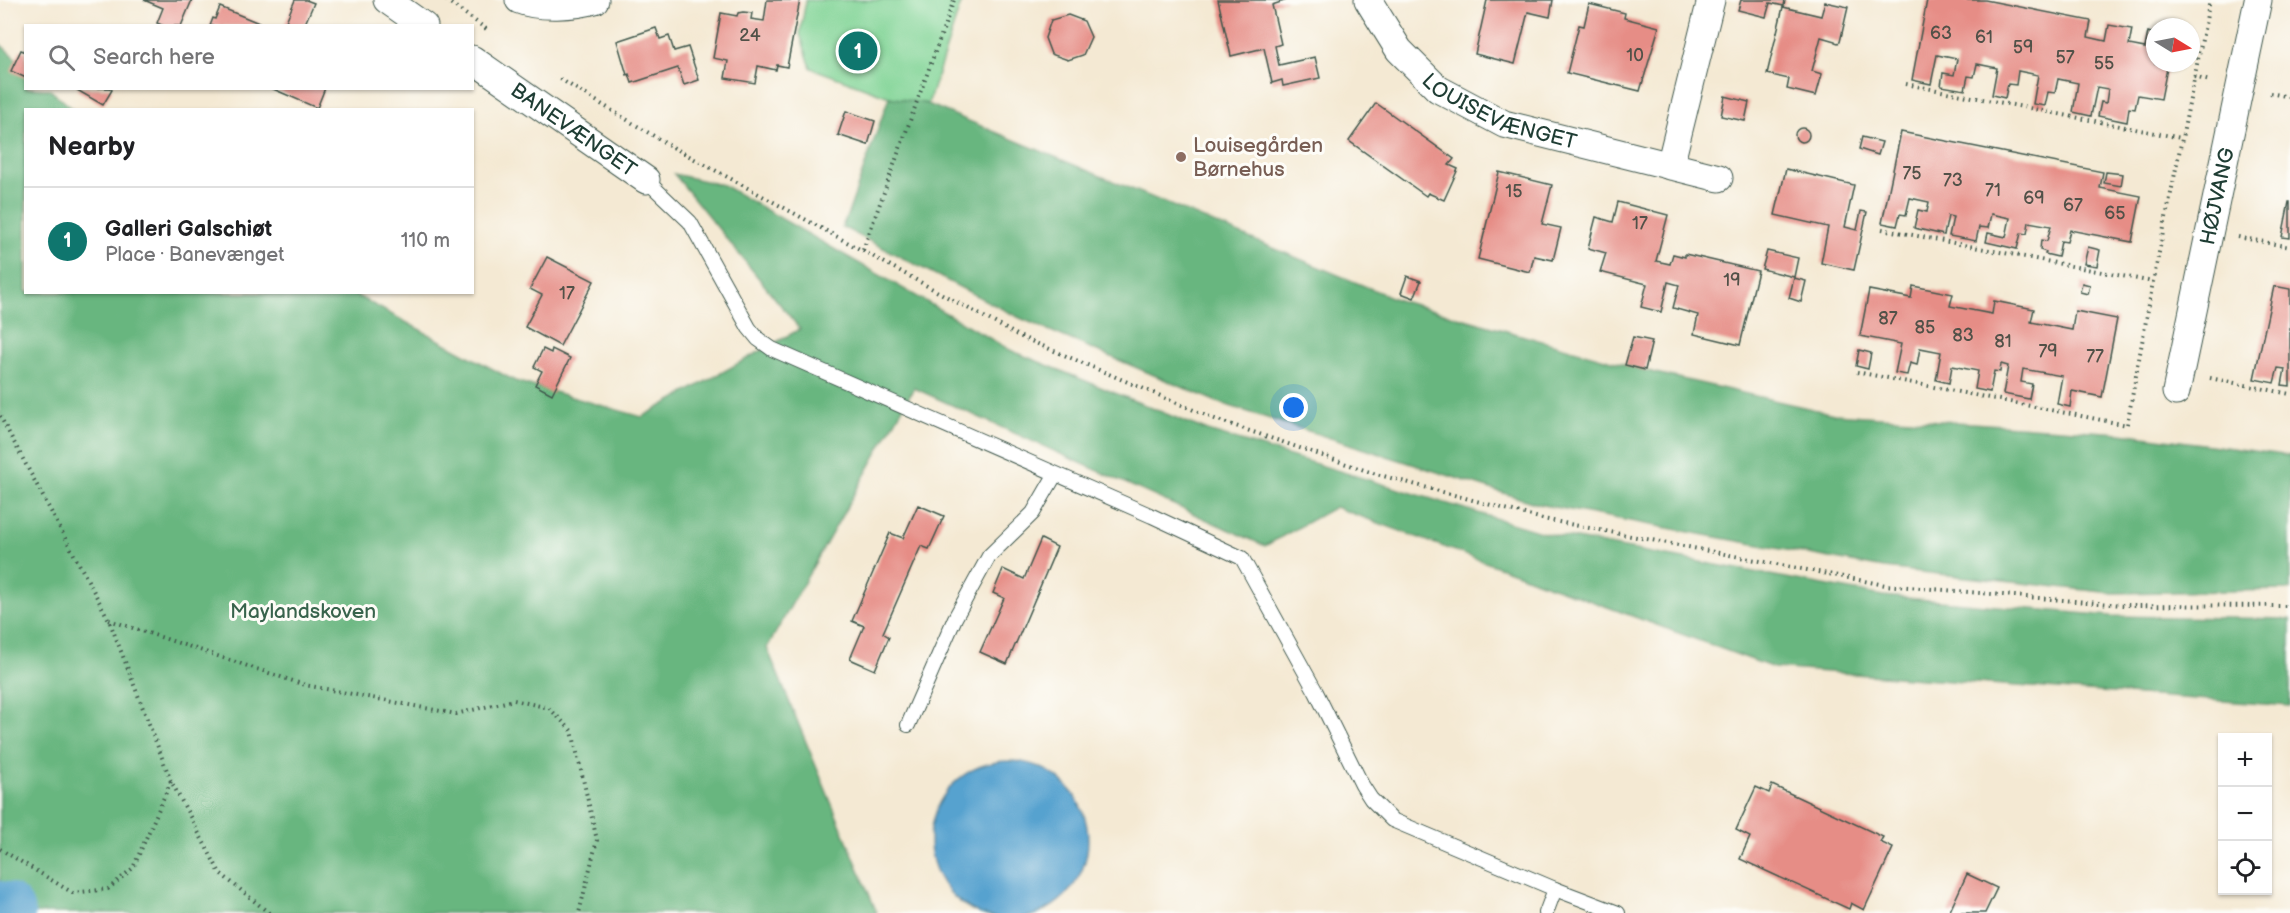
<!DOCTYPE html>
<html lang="en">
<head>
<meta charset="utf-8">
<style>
  body { margin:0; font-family:"Balsamiq Sans",sans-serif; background:#f6f6f6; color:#202124 }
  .controls { position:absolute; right:18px; bottom:18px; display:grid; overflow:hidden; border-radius:0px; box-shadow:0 2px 4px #0004 }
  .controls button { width:54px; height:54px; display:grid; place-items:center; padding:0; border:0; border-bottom:2px solid #e0e0e0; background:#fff; color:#202124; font:30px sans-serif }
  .compass { position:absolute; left:2146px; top:18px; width:54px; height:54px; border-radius:50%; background:#fff; box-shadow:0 2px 4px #0004; rotate:100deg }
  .you { position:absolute; left:1294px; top:408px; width:21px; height:21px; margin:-15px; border:4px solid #fff; border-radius:50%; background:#1a73e8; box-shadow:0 0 0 9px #1a73e833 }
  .badge { display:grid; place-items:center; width:39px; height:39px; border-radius:50%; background:#0f766e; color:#fff; font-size:20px; font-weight:700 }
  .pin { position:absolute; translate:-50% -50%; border:3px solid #fff; box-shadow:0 2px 6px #0006 }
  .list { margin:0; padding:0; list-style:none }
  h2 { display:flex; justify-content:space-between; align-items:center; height:78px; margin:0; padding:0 24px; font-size:26px }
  h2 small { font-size:20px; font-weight:400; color:#757577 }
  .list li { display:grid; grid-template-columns:39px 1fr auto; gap:18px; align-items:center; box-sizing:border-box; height:108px; padding:0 24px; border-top:2px solid #e0e0e0 }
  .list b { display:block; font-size:22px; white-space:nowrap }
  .list p { margin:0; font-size:20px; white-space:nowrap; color:#757577 }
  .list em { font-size:20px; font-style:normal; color:#757577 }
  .icon { flex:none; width:33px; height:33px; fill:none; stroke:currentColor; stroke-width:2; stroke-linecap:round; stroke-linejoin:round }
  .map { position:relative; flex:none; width:2290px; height:913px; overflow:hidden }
  .search { position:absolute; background:#fff; box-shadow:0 2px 4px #0004; left:24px; top:24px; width:450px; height:66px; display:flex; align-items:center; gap:15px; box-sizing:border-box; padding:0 21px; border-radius:0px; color:#757577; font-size:22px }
  .panel { position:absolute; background:#fff; box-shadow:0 2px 4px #0004; left:24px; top:108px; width:450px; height:186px; border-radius:0px }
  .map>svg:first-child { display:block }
</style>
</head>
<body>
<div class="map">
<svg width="2290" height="913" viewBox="0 0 2290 913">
  <rect width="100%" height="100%" fill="#fdfcf7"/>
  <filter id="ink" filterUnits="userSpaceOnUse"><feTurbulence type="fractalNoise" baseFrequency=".0167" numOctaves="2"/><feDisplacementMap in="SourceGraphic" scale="12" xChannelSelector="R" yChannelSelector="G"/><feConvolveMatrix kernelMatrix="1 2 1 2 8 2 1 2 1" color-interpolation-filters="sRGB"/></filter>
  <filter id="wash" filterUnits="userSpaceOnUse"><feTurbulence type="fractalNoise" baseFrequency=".008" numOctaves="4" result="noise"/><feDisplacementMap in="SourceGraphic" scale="24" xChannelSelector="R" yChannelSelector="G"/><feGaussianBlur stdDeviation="1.35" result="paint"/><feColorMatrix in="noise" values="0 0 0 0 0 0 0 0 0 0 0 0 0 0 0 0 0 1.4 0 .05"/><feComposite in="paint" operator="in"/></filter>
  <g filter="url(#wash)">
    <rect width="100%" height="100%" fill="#f4e9d3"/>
    <polygon fill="#81d496" stroke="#508865" stroke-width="1.5" points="806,0 962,0 928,104 889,97 811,68 800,34"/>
    <g fill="#68b67f" stroke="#447a5a" stroke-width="1.5">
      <polygon points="0,44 25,67 26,88 49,89 73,109 26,110 26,292 352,293 515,381 642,417 800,329 674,174 723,185 1010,350 1208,431 1544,533 1883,596 2111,616 2290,619 2290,706 1774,668 1335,507 1265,546 914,388 767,648 877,913 4,913 0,912"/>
      <polygon points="889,97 928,104 1398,300 1647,371 1834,414 2121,433 2290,456 2290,590 2112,593 1884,568 1538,504 1217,402 1020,318 842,227 849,211"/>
    </g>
    <circle fill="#57a2cf" stroke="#3b7082" stroke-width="1.5" cx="1009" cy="840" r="79"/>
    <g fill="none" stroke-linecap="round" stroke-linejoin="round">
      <polyline stroke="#57a2cf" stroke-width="62" points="0,912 4,913"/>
    </g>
    <g id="blocks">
      <g fill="#e68d86">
        <polygon points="144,0 192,0 181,26 164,26 157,23 163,8"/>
        <polygon points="295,0 306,0 314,3 304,26 284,26"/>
        <polygon points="767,0 800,0 787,67 777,65 776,70 758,66 755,83 725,78 728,61 713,58 721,13 737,16 738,13 743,12 752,13 751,19 764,21"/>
        <polygon points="1218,0 1287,0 1272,5 1281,44 1275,46 1279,65 1315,57 1320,78 1283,86 1282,80 1272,83 1264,48 1231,56"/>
        <polygon points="1487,0 1553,0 1550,17 1528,12 1515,64 1475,54"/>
        <polygon points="1741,0 1785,0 1784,6 1770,3 1766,17 1738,10"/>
        <polygon points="1927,0 1985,0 2091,21 2088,37 2106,41 2109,25 2132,29 2129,45 2145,48 2148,32 2155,34 2155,63 2168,63 2161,99 2138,95 2135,109 2129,108 2127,122 2098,116 2101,102 2106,103 2108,89 2097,87 2091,116 2073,112 2078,83 2058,79 2055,93 2048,92 2045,106 2033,104 2038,75 2018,71 2016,85 2008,84 2005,98 1992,95 1997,68 1977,64 1974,77 1968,76 1965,90 1941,86 1943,73 1954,75 1957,59 1937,55 1931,84 1912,80"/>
        <polygon points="1825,2 1848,7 1840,42 1838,43 1835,42 1835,41 1821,37 1812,71 1822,74 1816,96 1787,89 1789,79 1767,74 1783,7 1821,16"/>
        <polygon points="1589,4 1625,13 1624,18 1659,27 1640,91 1567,73 1579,25 1584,26"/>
        <polygon points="220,7 259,23 258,26 210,26 213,18 215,19"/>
        <polygon points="1068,15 1084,21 1091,37 1083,55 1068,60 1051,54 1045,38 1051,20"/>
        <polygon points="656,28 660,39 669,36 674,51 688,47 699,80 684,85 678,68 632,83 629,74 627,75 617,41"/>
        <polygon points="21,50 26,52 26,78 11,71"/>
        <polygon points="78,88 109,88 112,90 103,105 77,90"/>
        <polygon points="271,88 325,88 317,108"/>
        <polygon points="1725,96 1749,102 1745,121 1721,116"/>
        <polygon points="1376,103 1454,159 1449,165 1458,169 1444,200 1428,193 1426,196 1349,141"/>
        <polygon points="846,111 875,121 868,145 838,135"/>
        <circle cx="1802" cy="135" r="7"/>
        <polygon points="1901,132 2103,172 2100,188 2141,196 2132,242 2070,230 2067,242 2061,241 2058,257 2045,254 2046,252 2040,250 2041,240 2047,241 2051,226 2029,222 2027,234 2021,233 2017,249 1986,242 1988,233 2006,237 2010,218 1991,214 1988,228 1979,227 1976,241 1949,236 1953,217 1948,216 1944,235 1914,228 1918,210 1927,212 1929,202 1910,198 1906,215 1900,214 1897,226 1882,223"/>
        <polygon points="1862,137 1882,142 1878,155 1859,149"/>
        <polygon points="1786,169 1854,185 1845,227 1857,230 1861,211 1867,212 1854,270 1821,263 1828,227 1775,215"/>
        <polygon points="1499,172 1552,185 1542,224 1561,228 1553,260 1534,256 1530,272 1478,259"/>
        <polygon points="2106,172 2123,174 2121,186 2104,183"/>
        <polygon points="1618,202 1668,215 1656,261 1670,264 1673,254 1685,257 1685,254 1758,271 1740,345 1694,334 1698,315 1673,308 1679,285 1668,282 1661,312 1641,307 1647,284 1600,272 1606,253 1588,248 1596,217 1613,222"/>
        <polygon points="2289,202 2290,202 2290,238 2282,237"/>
        <polygon points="2088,247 2100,250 2097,266 2084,264"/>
        <polygon points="1767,251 1798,258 1794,277 1762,269"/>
        <polygon points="547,257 594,281 560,346 525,327 542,295 530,289"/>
        <polygon points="1407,276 1421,281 1414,298 1401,293"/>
        <polygon points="1794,278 1806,281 1801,302 1789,298"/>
        <polygon points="2082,283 2090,285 2088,294 2080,292"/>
        <polygon points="1913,286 1953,294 1950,306 1992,314 1994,301 2034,309 2031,322 2072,330 2075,311 2117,319 2102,397 2072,391 2070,407 2057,404 2062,376 2023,369 2021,382 2032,384 2029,399 2003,394 2008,366 2001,364 2000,372 1994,371 1990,392 1975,389 1978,371 1952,366 1949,383 1936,380 1941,352 1920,348 1917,365 1910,363 1907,375 1895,373 1901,344 1860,336 1869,290 1911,298"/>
        <polygon points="2274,286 2290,289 2290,386 2282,385 2285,369 2278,368 2274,383 2254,379"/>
        <polygon points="1633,337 1652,341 1645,370 1625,365"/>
        <polygon points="543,349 551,353 552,349 570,358 552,394 535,385 542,371 534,367"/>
        <polygon points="1859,350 1871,353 1868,369 1856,366"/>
        <polygon points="918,505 944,516 929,549 921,546 883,633 889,637 875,670 850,659 864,626 852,621 890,533 903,538"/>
        <polygon points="1041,539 1057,547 1007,664 980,652 1004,598 993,593 1003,569 1024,579"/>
        <polygon points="1772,785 1883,837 1880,842 1893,848 1864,910 1851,903 1849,909 1740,859 1750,837 1736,830 1756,787 1769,793"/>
        <polygon points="1967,874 1997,888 1985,913 1949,913"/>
      </g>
    </g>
  </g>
  <g filter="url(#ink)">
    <use href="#blocks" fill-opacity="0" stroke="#3f574c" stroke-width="1.5"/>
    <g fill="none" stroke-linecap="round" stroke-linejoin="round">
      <defs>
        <g id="service">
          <polyline points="646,180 690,222 749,328 758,339 772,349 1152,516 1242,558 1316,692 1362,785 1371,799 1392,820 1555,889 1618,913"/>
          <polyline points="908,725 955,618 989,556 1033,513 1055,475"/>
          <polyline points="1546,913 1555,889"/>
        </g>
        <g id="minor">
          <polyline points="387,0 424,26"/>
          <path d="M519 0C538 8 576 6 595 0"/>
          <path id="s1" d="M1368 0 1399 50 1438 89 1504 124 1719 178"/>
          <path id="s2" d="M472 59 646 180"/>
          <polyline points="1670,166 1711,0"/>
          <path id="s3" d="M2176 392 2258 0"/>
        </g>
      </defs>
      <use href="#service" stroke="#3f574c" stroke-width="16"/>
      <use href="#minor" stroke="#3f574c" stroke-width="29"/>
      <g stroke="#3f574c" stroke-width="4" stroke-dasharray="1.5 4.5" stroke-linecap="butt">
        <polyline points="446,0 489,31"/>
        <polyline points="2194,77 2210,81"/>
        <polyline points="560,79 667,144 1019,336 1215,419 1376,474 1543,519 1885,585 2122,605 2290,606"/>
        <polyline points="1906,84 2181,138"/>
        <polyline points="2270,93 2290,97"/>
        <polyline points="1882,229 2153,282"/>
        <polyline points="2238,237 2290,247"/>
        <polyline points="863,250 954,0"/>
        <polyline points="1857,372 2127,425 2153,282 2210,0"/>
        <polyline points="2210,378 2290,394"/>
        <polyline points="0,416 109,620 171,781"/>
        <polyline points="109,620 305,685 456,714 514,700 549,708 572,731 597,840 579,913"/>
        <polyline points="0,849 73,893 108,889 133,868 171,781 220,873 269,913"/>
      </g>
      <use href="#service" stroke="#fff" stroke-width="14"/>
      <use href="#minor" stroke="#fff" stroke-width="27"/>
    </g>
  </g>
  <circle fill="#8d6e63" stroke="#fdfcf7" stroke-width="2" cx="1181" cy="157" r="6"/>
  <g text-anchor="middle" stroke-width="6" stroke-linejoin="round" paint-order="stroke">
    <g font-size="18" fill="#515148">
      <text x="1941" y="39">63</text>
      <text x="750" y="41">24</text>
      <text x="1984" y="43">61</text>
      <text x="2023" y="53">59</text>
      <text x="1635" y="61">10</text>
      <text x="2065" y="63">57</text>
      <text x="2104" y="69">55</text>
      <text x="1912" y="179">75</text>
      <text x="1953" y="186">73</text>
      <text x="1993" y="196">71</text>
      <text x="1514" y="197">15</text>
      <text x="2034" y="204">69</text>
      <text x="2073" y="211">67</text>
      <text x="2115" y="219">65</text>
      <text x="1640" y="229">17</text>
      <text x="1732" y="286">19</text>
      <text x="567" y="299">17</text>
      <text x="1888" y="324">87</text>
      <text x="1925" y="333">85</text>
      <text x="1963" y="341">83</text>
      <text x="2003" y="347">81</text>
      <text x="2048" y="357">79</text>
      <text x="2095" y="362">77</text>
    </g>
    <g font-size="21" fill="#1f3d34" stroke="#fdfcf7">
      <text dy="7" stroke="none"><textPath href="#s1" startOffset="180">LOUISEVÆNGET</textPath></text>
      <text dy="7" stroke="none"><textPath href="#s2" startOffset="124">BANEVÆNGET</textPath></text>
      <text dy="7" stroke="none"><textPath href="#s3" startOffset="200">HØJVANG</textPath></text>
    </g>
    <g font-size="21" fill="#785e54" stroke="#fdfcf7" text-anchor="start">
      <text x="1193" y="152">Louisegården<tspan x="1193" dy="24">Børnehus</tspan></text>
    </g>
    <g font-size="21" fill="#38634c" stroke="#fdfcf7">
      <text x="303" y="618">Maylandskoven</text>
    </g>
  </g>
</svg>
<div class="controls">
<button>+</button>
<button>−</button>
<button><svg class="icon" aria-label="locate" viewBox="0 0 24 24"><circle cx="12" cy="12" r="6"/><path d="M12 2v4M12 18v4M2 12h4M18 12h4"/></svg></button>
</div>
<svg class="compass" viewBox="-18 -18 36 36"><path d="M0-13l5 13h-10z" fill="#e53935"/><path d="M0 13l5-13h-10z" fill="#757577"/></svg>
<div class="you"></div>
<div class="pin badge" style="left:858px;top:51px">1</div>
<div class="search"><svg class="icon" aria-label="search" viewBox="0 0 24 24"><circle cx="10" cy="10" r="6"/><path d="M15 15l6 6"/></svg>Search here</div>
<section class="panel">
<h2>Nearby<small></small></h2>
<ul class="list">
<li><span class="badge">1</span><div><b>Galleri Galschiøt</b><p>Place · Banevænget</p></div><em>110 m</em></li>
</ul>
</section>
</div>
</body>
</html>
